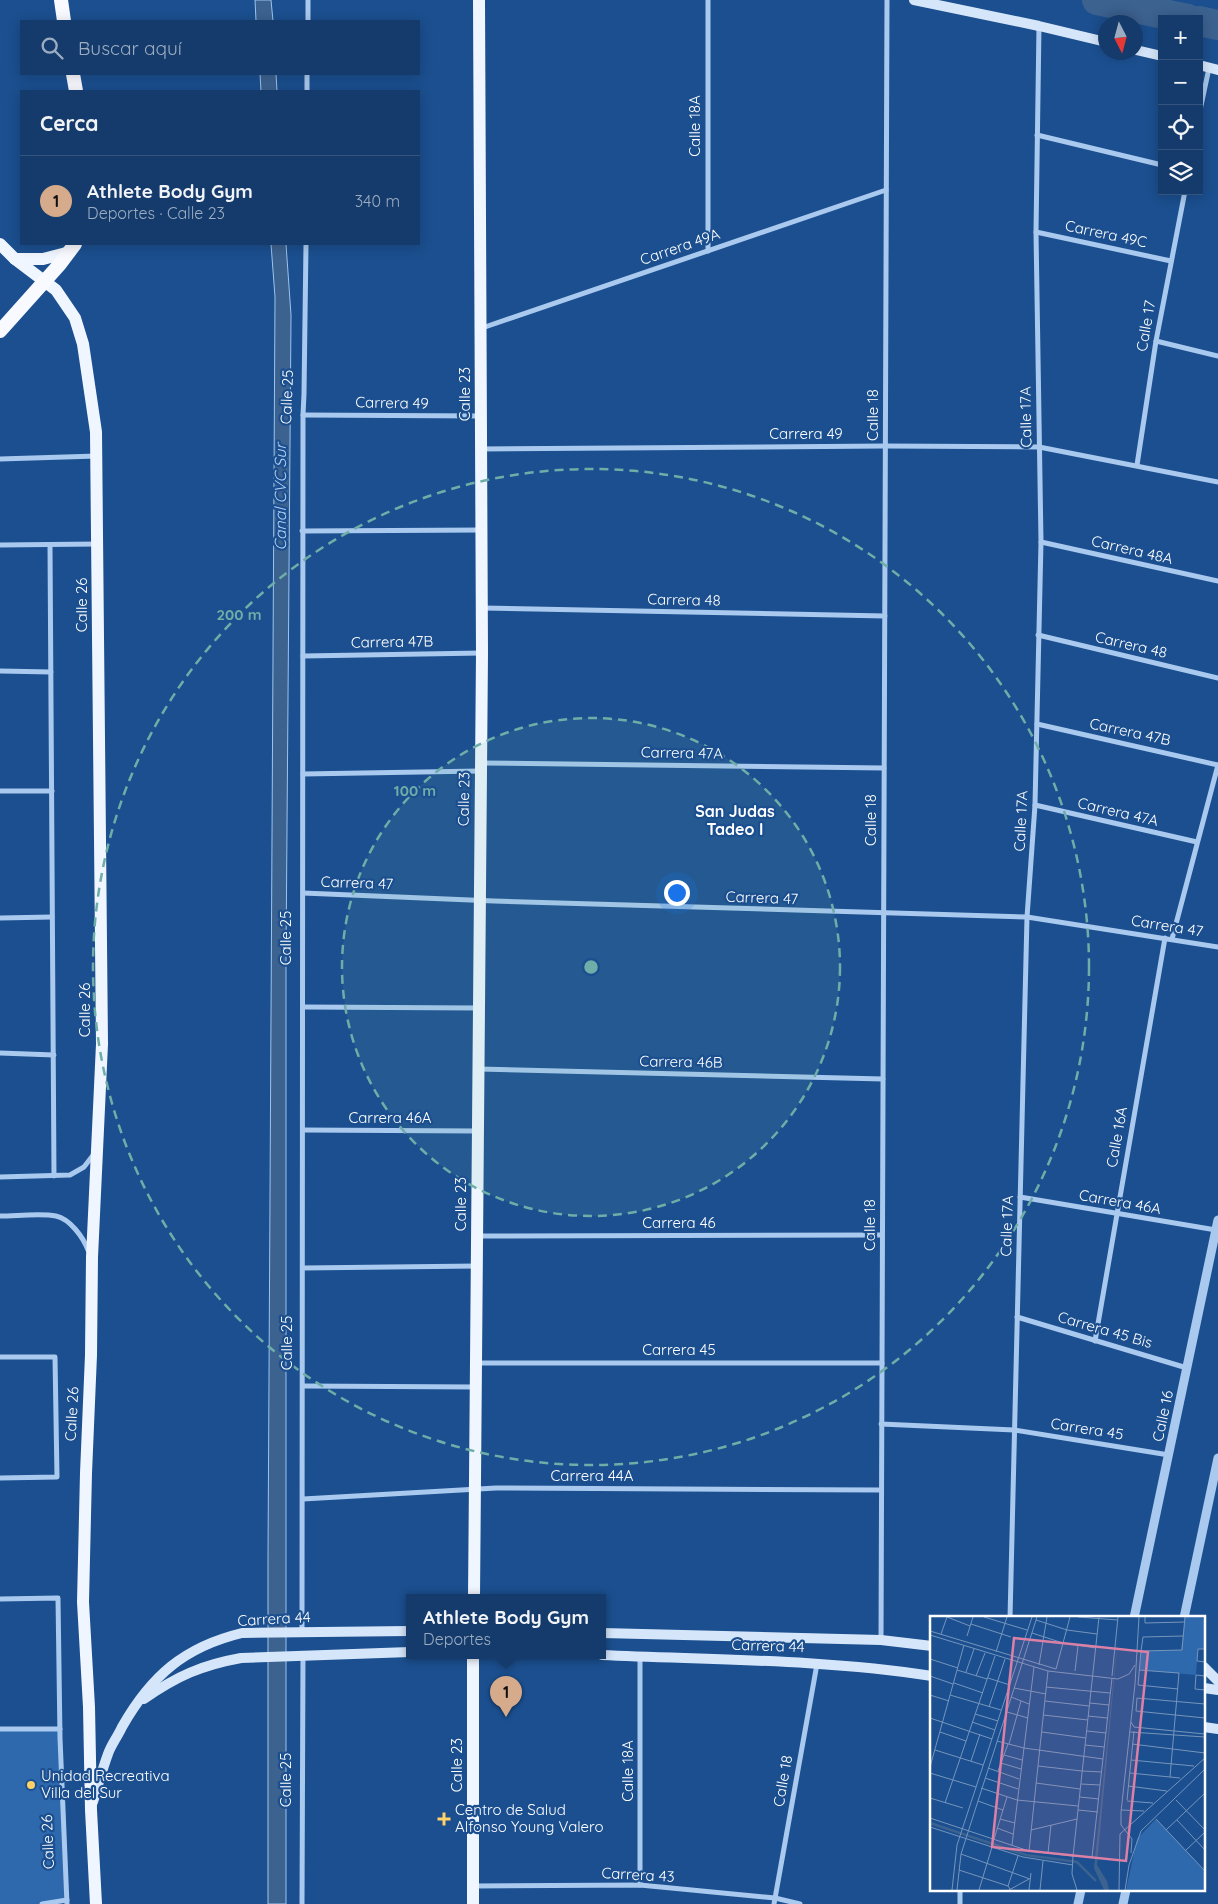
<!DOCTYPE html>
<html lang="es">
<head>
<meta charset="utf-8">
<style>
  body { margin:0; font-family:Quicksand,sans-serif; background:#214673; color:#f1f3f6 }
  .controls { position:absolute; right:15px; top:15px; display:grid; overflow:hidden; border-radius:0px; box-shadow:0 2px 12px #0003 }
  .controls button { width:45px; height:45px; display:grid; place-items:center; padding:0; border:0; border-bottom:1px solid #33557e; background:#143b6b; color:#f1f3f6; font:25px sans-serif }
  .compass { position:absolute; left:1098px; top:15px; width:45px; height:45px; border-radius:50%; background:#143b6b; box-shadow:0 2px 12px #0003; rotate:174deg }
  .you { position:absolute; left:676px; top:892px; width:18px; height:18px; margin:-12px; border:4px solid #fff; border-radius:50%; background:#1a73e8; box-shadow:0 0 0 8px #1a73e833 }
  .badge { display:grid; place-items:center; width:32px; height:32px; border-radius:50%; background:#d6ab8b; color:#111; font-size:16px; font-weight:700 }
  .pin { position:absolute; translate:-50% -41px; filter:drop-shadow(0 1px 2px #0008) }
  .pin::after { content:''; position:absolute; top:26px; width:18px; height:15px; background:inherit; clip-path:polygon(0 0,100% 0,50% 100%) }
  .popup { position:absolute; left:406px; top:1594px; width:200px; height:65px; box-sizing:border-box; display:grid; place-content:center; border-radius:0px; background:#143b6b; filter:drop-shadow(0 1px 4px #0005); font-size:16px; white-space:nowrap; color:#9dadc1 }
  .popup b { font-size:19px; color:#f1f3f6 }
  .popup::after { content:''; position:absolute; left:50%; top:100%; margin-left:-10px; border:10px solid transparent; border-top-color:#143b6b }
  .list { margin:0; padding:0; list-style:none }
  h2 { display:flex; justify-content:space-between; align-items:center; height:65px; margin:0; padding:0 20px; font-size:21px }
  h2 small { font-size:16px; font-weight:400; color:#9dadc1 }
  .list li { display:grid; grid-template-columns:32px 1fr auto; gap:15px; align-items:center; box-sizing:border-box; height:90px; padding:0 20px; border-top:1px solid #33557e }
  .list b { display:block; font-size:19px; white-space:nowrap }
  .list p { margin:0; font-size:16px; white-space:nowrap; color:#9dadc1 }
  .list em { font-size:16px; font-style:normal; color:#9dadc1 }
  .icon { flex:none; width:28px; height:28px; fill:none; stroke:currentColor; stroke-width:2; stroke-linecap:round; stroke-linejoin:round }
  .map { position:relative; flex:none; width:1218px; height:1904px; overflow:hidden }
  .search { position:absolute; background:#143b6b; box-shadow:0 2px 12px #0003; left:20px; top:20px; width:400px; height:55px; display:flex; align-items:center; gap:12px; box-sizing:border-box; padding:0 18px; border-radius:0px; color:#9dadc1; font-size:19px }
  .panel { position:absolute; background:#143b6b; box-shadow:0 2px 12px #0003; left:20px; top:90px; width:400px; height:155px; border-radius:0px }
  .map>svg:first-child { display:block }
</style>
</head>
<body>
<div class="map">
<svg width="1218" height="1904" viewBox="0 0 1218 1904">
  <rect width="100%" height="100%" fill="#1b4f8f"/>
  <polygon fill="#2e69ad" points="0,1729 60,1729 67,1900 42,1904 0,1904"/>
  <g fill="#3c6290" stroke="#9cc4f0">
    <polygon points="255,0 271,0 273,21 256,21"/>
    <polygon points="260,74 276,74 277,91 261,91"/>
    <polygon points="271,244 286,244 291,315 286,957 286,1904 268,1904 268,1558 275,297"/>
  </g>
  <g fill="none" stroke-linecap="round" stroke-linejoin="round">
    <g stroke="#3c6290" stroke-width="30">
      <polyline points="1097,0 1188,19"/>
      <polyline points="1199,21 1218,25"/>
    </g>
    <g stroke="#a9c9ee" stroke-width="5">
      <polyline points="308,21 308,0"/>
      <polyline points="307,91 307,74"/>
      <polyline points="1199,115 1209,68"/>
      <polyline points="1037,135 1162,165"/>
      <polyline points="1036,232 1171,261"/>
      <polyline points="708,251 708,0"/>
      <polyline points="482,328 886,190"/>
      <polyline points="1156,341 1218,356"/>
      <polyline points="303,415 481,416"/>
      <polyline points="482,449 885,446 1039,447 1218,482"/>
      <polyline points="0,459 97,456"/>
      <polyline points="1137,465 1156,341 1185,191"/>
      <polyline points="302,531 482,530"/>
      <polyline points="1041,542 1218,581"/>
      <polyline points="0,545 98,544"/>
      <polyline points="50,545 54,1176"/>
      <polyline points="483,608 885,616"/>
      <polyline points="1038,635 1218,678"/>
      <polyline points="303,656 482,653"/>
      <polyline points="0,671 51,672"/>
      <polyline points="1037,724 1218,765"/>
      <polyline points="482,763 884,768"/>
      <polyline points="303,774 480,771"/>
      <polyline points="0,791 52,791"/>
      <polyline points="1035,805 1197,842"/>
      <polyline points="303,893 494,901 1027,917 1218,947"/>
      <polyline points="0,918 52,917"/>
      <polyline points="1172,939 1218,765"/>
      <polyline points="303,1007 478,1008"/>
      <polyline points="0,1053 54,1055"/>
      <polyline points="478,1069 883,1079"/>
      <polyline points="303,1130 477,1131"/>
      <polyline points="0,1177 70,1175 84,1167 94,1154"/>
      <polyline points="1020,1197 1216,1230"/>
      <path d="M0 1216C16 1216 41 1213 56 1216 70 1219 83 1237 88 1250"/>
      <polyline points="478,1236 882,1235"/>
      <polyline points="303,1268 477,1266"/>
      <polyline points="1017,1317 1187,1368"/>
      <polyline points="1095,1341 1165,938"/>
      <polyline points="0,1357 55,1357 57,1477 0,1478"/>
      <polyline points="477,1363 882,1363"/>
      <polyline points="303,1386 475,1387"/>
      <polyline points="881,1424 1014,1430 1169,1455"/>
      <polyline points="303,1499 496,1488 881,1490"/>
      <polyline points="0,1599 58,1598 60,1738 67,1904"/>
      <polyline points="1010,1618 1027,917 1035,805 1041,542 1036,232 1039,26"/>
      <polyline points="302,1632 303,415 304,394 306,244"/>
      <polyline points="881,1640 887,0"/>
      <polyline points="0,1729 60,1729"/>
      <polyline points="640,1885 640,1657"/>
      <polyline points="474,1886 640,1885 775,1898 800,1904"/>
      <polyline points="42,1904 67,1900"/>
      <polyline points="302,1904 303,1655"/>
      <polyline points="774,1904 817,1664"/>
      <polyline points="960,1904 960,1890"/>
    </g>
    <g stroke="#a9c9ee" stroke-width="9">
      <polyline points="1134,1618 1218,1220"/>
      <polyline points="1184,1618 1218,1458"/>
      <polyline points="1078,1904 1081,1890"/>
      <polyline points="1123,1904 1126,1890"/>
    </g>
    <g stroke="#d6e6fa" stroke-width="10">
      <polyline points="914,0 1039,26 1106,42"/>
      <polyline points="1136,50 1162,56"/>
      <polyline points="1199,65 1218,70"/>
      <polyline points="602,1633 881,1640 932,1646"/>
      <path d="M602 1655C712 1660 823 1659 932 1676"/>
      <polyline points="1204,1667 1218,1681"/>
      <polyline points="1204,1688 1218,1690"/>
      <path d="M144 1699C177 1676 202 1665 241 1658L410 1652"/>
      <polyline points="1204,1727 1218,1729"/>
      <path d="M93 1802C98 1786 102 1770 108 1754 111 1745 118 1736 122 1727 151 1676 184 1647 242 1633L410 1631"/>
    </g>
    <g stroke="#f0f6ff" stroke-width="12">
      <polyline points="0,244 15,259 56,290 75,318 83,344 96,432 102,1044 92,1257 91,1355 86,1473 83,1602 89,1707 91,1810 96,1904"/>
      <polyline points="15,259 43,259 70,252"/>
      <polyline points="474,1598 482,653 479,0"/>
      <polyline points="473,1904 473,1656"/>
    </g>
    <g stroke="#f8faff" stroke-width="14">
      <polyline points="61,0 64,21"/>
      <polyline points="73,74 76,91"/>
      <polyline points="0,331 60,264 75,244"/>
    </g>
  </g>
  <circle cx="591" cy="967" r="249" fill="#6fada8" fill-opacity=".12"/>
  <g fill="none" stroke="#6fada8" stroke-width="2.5" stroke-dasharray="9 6">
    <circle cx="591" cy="967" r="249"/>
    <circle cx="591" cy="967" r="498"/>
  </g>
  <g fill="#ffd166" stroke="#1b4f8f" stroke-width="2">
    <circle cx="31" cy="1785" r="5"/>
    <path d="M441.5 1811.5h5v5h5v5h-5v5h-5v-5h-5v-5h5z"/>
  </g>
  <g text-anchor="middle" stroke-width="4.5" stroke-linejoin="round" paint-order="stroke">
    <g font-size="15" fill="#fff" stroke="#1b4f8f">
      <text transform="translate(695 126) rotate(-90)" y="5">Calle 18A</text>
      <text transform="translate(1106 234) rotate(12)" y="5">Carrera 49C</text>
      <text transform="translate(680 247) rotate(-19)" y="5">Carrera 49A</text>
      <text transform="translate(1146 326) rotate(-80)" y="5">Calle 17</text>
      <text transform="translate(465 394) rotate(-90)" y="5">Calle 23</text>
      <text transform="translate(287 397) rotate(-88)" y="5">Calle 25</text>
      <text transform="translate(392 403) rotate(1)" y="5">Carrera 49</text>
      <text transform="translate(873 415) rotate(-90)" y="5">Calle 18</text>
      <text transform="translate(1026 417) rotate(-91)" y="5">Calle 17A</text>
      <text x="806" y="439">Carrera 49</text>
      <text transform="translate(1132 550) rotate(13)" y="5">Carrera 48A</text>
      <text transform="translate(684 600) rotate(1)" y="5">Carrera 48</text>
      <text transform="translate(82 605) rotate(-90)" y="5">Calle 26</text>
      <text transform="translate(392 642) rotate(-1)" y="5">Carrera 47B</text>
      <text transform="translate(1131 645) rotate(13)" y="5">Carrera 48</text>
      <text transform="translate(1130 732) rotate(12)" y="5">Carrera 47B</text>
      <text transform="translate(682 753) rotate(1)" y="5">Carrera 47A</text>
      <text transform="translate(464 799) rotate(-89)" y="5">Calle 23</text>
      <text transform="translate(1118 812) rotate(13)" y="5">Carrera 47A</text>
      <text transform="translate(871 820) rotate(-90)" y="5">Calle 18</text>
      <text transform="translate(1021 821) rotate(-87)" y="5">Calle 17A</text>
      <text transform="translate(357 883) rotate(2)" y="5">Carrera 47</text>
      <text transform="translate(762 898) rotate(2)" y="5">Carrera 47</text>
      <text transform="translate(1167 926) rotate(9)" y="5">Carrera 47</text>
      <text transform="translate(286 938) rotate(-90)" y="5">Calle 25</text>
      <text transform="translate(85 1010) rotate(-90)" y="5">Calle 26</text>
      <text transform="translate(681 1062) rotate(1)" y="5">Carrera 46B</text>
      <text x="390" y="1123">Carrera 46A</text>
      <text transform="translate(1117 1137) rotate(-80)" y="5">Calle 16A</text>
      <text transform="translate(1120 1202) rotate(10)" y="5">Carrera 46A</text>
      <text transform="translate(461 1204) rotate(-90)" y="5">Calle 23</text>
      <text x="679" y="1228">Carrera 46</text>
      <text transform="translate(870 1225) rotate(-90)" y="5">Calle 18</text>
      <text transform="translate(1007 1226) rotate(-88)" y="5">Calle 17A</text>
      <text transform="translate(1105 1330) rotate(16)" y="5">Carrera 45 Bis</text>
      <text transform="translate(287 1343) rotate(-90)" y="5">Calle 25</text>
      <text x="679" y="1355">Carrera 45</text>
      <text transform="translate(72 1414) rotate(-87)" y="5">Calle 26</text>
      <text transform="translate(1163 1416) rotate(-78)" y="5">Calle 16</text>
      <text transform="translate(1087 1429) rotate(9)" y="5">Carrera 45</text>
      <text x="592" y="1481">Carrera 44A</text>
      <text transform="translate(274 1619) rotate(-3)" y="5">Carrera 44</text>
      <text transform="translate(768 1646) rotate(2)" y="5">Carrera 44</text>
      <text transform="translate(457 1765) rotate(-90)" y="5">Calle 23</text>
      <text transform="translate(628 1771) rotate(-90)" y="5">Calle 18A</text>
      <text transform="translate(286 1780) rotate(-90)" y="5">Calle 25</text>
      <text transform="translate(783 1781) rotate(-80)" y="5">Calle 18</text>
      <text transform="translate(48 1842) rotate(-92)" y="5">Calle 26</text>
      <text transform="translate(638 1875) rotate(3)" y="5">Carrera 43</text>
    </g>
    <g font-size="15" fill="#fff" stroke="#1b4f8f" text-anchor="start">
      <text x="41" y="1781">Unidad Recreativa<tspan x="41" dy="17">Villa del Sur</tspan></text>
      <text x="455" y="1815">Centro de Salud<tspan x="455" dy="17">Alfonso Young Valero</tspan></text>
    </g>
    <g font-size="16" font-style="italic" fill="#b5d3f5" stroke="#1b4f8f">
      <text transform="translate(280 497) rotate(-90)" y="6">Canal CVC Sur</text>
    </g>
    <g font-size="16" font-weight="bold" fill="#fff" stroke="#1b4f8f">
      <text x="735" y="817">San Judas<tspan x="735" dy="18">Tadeo I</tspan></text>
    </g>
  </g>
  <g transform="translate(930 1616)">
    <rect width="275" height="275" fill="#1b4f8f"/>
    <path d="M255 1H272L275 4V33H268L266 59 209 54 211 35 251 34ZM226 203 275 255V274H196L207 223Z" fill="#2e69ad"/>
    <path d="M190 1 167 249 177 265 179 274H174L164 252Z" fill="#3c6290"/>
    <path fill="none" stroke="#3c6290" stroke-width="2.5" d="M0 207 96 239 147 246 166 265"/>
    <path fill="none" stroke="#7695bc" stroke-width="1" d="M17 1 40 10M54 1 97 14M148 1 188 4M215 1V7L255 6M106 4 137 14 167 18M41 8 81 21M0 15 126 53M102 17 133 27 166 32M11 18 17 1M0 19 118 55 188 63 199 58 205 49M37 20 43 1M275 33H268L267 45 275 46M211 35 252 34 255 1M66 36 77 1M0 43 28 52M109 49 117 1M126 53 140 1M27 54 57 63M209 54 249 57 240 161M145 55 148 30M36 56 44 33M0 60 23 68M46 60 55 37M182 60 188 1M275 60 266 59 265 73 275 74M58 62 80 69M24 67 53 77M116 71 180 77M84 72 116 78M248 73 208 69 211 35 213 21 253 20M0 79 19 85M20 79 71 94M81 81 99 88M115 85 159 90M160 87 179 89M275 88 207 82 206 95 275 102M59 91 75 43M77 96 98 102M45 98 68 105M113 99 158 104M158 100 177 102M0 102 62 123M42 106 65 114M201 106 204 111 275 118M157 115 176 117M10 116 36 125M112 116 156 122M200 116 275 121M67 125 94 132 173 143M79 128 91 85M202 128 275 137M155 129 174 131M5 134 53 149M74 139 92 144M201 144 264 150M41 145 50 118M71 147 91 153M108 150 152 155M0 151 34 29M58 152 89 163M68 155 78 128M152 155 172 156M0 157 46 171M200 157 250 162M55 162 88 173M106 167 150 173M151 168 170 169M198 170 237 175M51 172 87 184 148 190M150 181 169 183M0 182 33 192M197 184 204 115M246 184 275 214M48 185 73 194M197 185 223 187M15 187 65 40M148 194 168 196M191 194 214 195M0 202 99 235 143 240M70 203 85 207M226 203 275 255M247 204 275 234M0 211 93 241 143 249M67 212 83 218M101 214 147 203M236 214 275 177M64 223 77 181M82 229 104 51M99 235 118 55M255 235 275 216M118 237 121 209M201 237 202 223 191 209V196L205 68 209 1M31 238 100 263M143 240 162 241 182 62M29 254 78 270 80 273M78 270 88 240M22 274 27 229 102 1M27 274 31 238 107 1M49 274 62 231M79 274 99 263M99 274 101 257M110 274 113 245M147 274 142 258 143 240 169 1M189 274 190 218 275 142M195 274 199 249 211 215 275 153"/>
    <path fill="#dd80a5" fill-opacity="0.15" stroke="#dd80a5" stroke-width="2.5" d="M84 22 218 36 196 245 62 231Z"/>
    <rect width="275" height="275" fill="none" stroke="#fff" stroke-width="2.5"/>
  </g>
  <circle cx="591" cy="967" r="8" fill="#6fada8" stroke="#1b4f8f" stroke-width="2.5"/>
  <g font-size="15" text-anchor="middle" font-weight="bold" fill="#6fada8" stroke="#1b4f8f" stroke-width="4.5" stroke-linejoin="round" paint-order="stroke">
    <text x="239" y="620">200 m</text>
    <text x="415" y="796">100 m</text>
  </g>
</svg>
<div class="controls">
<button>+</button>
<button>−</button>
<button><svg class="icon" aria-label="locate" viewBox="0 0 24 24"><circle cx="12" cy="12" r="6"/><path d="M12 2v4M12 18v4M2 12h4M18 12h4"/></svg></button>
<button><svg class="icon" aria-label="layers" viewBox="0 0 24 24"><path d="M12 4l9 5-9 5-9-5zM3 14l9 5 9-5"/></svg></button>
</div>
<svg class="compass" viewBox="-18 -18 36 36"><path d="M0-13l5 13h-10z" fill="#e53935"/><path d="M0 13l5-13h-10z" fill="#9dadc1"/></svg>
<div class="you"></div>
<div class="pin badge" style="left:506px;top:1717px">1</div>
<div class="popup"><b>Athlete Body Gym</b>Deportes</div>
<div class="search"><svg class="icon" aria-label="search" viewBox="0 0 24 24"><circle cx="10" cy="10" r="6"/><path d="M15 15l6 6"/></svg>Buscar aquí</div>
<section class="panel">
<h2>Cerca<small></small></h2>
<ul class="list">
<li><span class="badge">1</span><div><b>Athlete Body Gym</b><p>Deportes · Calle 23</p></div><em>340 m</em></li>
</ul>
</section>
</div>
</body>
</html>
